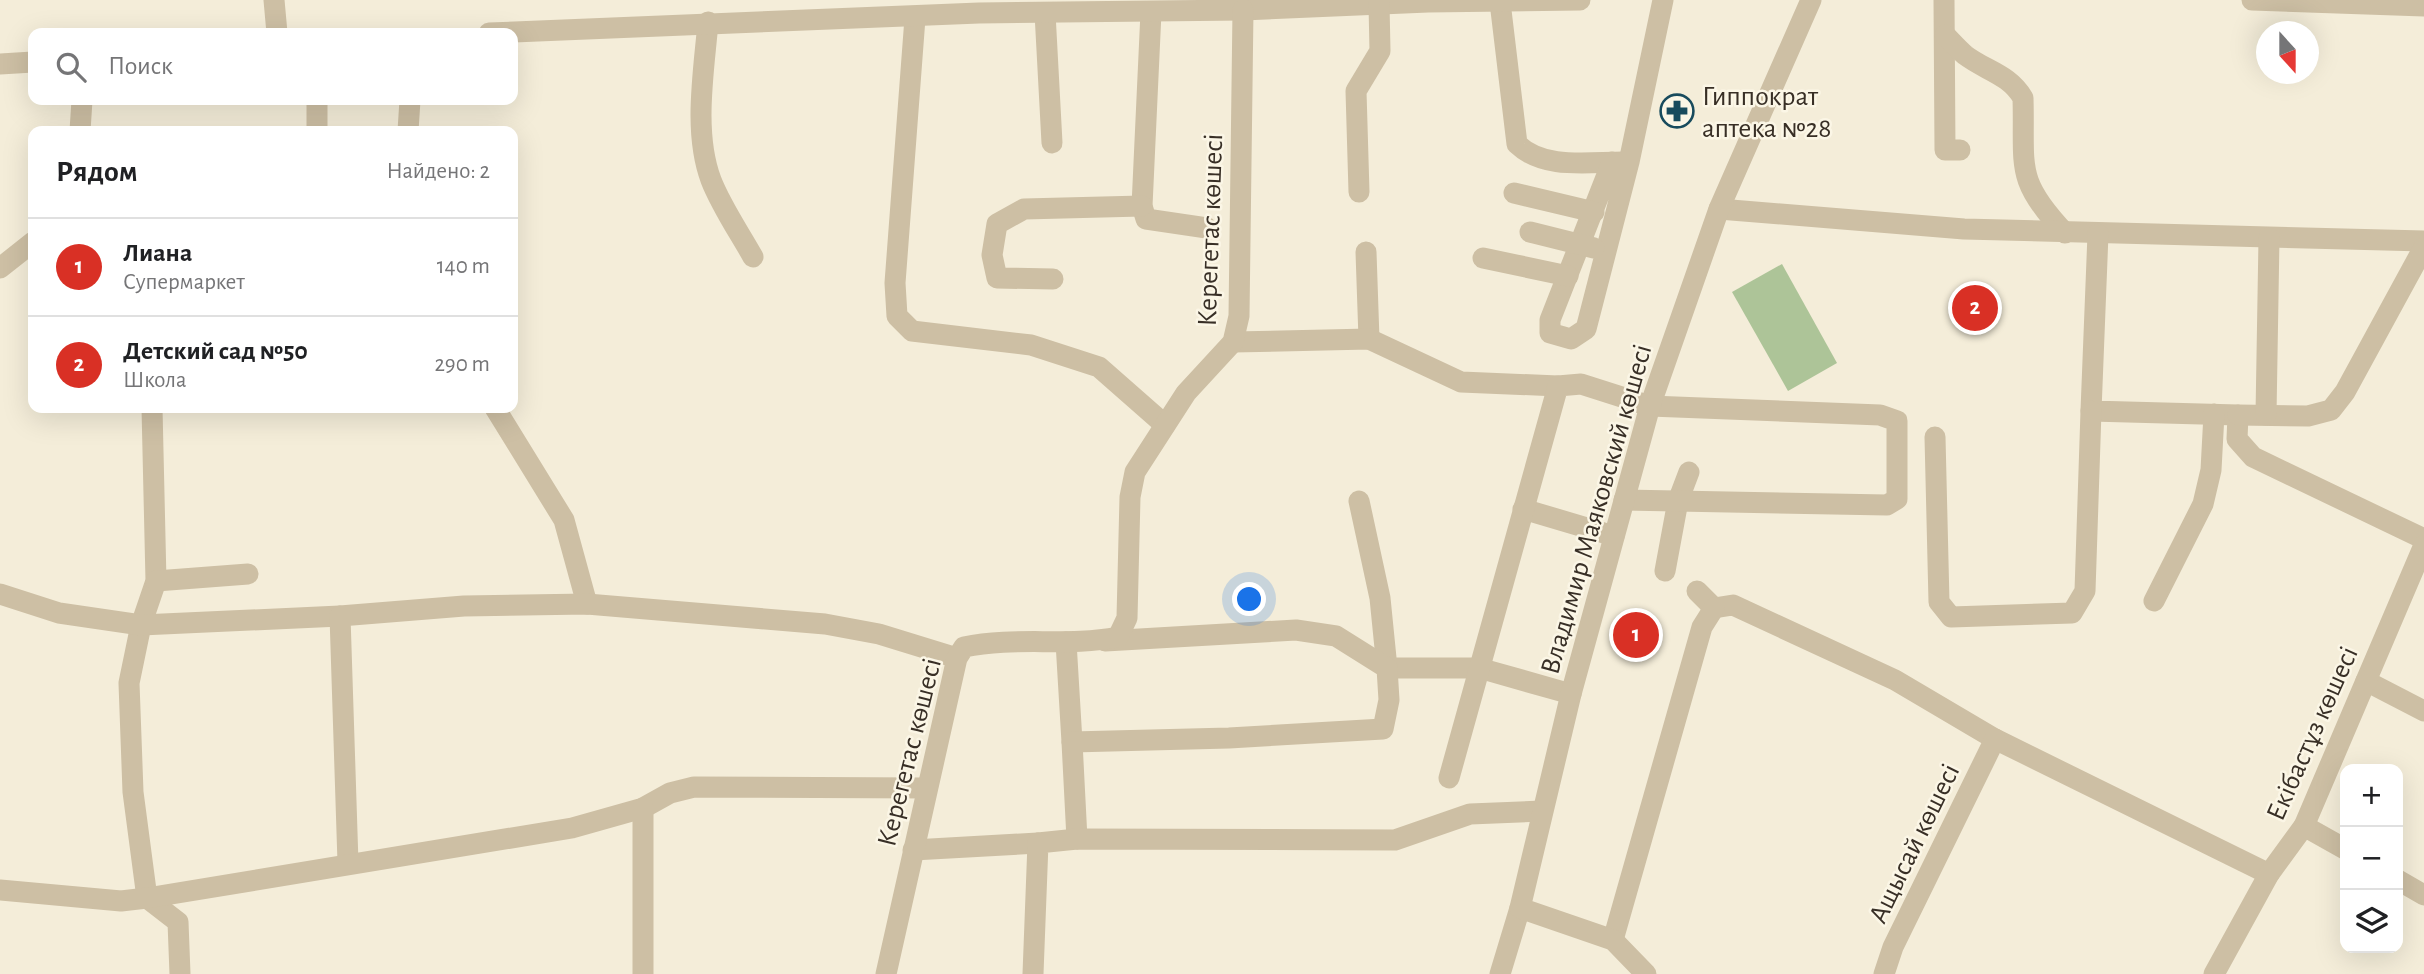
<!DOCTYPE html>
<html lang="ru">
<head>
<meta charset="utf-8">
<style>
  body { margin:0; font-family:"Alegreya Sans",sans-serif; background:#f6f6f6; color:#202124 }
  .controls { position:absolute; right:21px; bottom:21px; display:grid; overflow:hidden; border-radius:14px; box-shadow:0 7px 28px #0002 }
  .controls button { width:63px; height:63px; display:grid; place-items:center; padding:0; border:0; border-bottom:2px solid #e0e0e0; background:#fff; color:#202124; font:35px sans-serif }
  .compass { position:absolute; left:2256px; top:21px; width:63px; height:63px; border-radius:50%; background:#fff; box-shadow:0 7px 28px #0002; rotate:159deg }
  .you { position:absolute; left:1250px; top:600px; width:24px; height:24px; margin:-18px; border:5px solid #fff; border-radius:50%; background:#1a73e8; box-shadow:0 0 0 10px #1a73e833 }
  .badge { display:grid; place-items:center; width:46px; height:46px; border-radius:50%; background:#d93025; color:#fff; font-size:23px; font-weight:700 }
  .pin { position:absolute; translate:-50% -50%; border:4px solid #fff; box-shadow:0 2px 7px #0006 }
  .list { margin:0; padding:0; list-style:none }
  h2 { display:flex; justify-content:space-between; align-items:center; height:91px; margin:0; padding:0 28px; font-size:30px }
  h2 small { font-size:23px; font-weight:400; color:#757577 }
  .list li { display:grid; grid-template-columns:46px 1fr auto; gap:21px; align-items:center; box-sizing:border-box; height:98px; padding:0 28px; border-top:2px solid #e0e0e0 }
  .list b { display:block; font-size:26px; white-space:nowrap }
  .list p { margin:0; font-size:23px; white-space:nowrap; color:#757577 }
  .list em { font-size:23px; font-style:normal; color:#757577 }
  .icon { flex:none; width:38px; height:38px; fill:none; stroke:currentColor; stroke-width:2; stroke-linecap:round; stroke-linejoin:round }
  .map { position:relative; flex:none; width:2424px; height:974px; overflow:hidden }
  .search { position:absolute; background:#fff; box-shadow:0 7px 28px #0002; left:28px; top:28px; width:490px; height:77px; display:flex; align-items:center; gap:18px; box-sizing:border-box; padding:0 24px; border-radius:14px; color:#757577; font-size:26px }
  .panel { position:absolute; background:#fff; box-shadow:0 7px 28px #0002; left:28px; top:126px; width:490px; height:287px; border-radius:14px }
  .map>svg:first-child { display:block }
</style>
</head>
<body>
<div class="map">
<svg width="2424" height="974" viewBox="0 0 2424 974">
  <rect width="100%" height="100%" fill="#f4edd9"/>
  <polygon fill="#adc498" points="1782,264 1837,363 1788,391 1732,292"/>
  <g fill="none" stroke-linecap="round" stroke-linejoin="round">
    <g stroke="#cdbfa4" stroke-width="21">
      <polyline points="274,0 277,33"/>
      <polyline points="1944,0 1945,150 1960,150"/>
      <polyline points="2252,0 2424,6"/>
      <path d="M1500 2 1517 144C1544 170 1588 162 1623 162"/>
      <polyline points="1151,12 1142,206 1146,219 1207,228"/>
      <polyline points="1045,13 1052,143"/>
      <polyline points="915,18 895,283 897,316 912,331 1031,345 1099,367 1165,425"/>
      <path d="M708 22C704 71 693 132 711 180 721 206 739 232 753 257"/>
      <polyline points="489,33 979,13 1243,10 1428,2 1580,0"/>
      <path d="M1945 35C1951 41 1958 49 1965 55 1986 71 2009 74 2023 98 2025 167 2014 179 2065 233"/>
      <polyline points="0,64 33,62"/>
      <polyline points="317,100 317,131"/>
      <polyline points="80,131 82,100"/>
      <polyline points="408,131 410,100"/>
      <polyline points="1612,162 1550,320 1550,333 1571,339 1586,329 1629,162 1663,0"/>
      <polyline points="1359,192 1356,91 1380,51 1379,4"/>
      <polyline points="1514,193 1594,212"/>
      <polyline points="1719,209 1964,229 2424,241"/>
      <polyline points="1530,232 1594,248"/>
      <polyline points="2098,234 2091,411 2238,415 2237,439 2253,457 2424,539"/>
      <polyline points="1366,252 1369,339"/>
      <polyline points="1483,258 1568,276"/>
      <polyline points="0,268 33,242"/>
      <polyline points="1053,279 997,278 992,255 997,224 1024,209 1142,206"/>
      <polyline points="1233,342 1369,339 1461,382 1558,386"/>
      <polyline points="152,408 156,581 141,625 129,683 133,792 147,898 178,922 180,974"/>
      <polyline points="495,408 564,520 587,604"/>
      <polyline points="2238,415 2308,416 2331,410 2345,392 2424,247"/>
      <polyline points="2266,415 2269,238"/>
      <polyline points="1935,437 1939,602 1951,617 2072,613 2085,591 2091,411"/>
      <polyline points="1359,501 1380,598 1387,668 1479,668 1571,694"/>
      <polyline points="1523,509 1614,536"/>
      <polyline points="1665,571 1678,501 1689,472"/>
      <polyline points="156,581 248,574"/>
      <polyline points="1697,591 1714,608 1733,605 1895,680 1995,739 2269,874"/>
      <polyline points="0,594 59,613 141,625 340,616"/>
      <polyline points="2154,601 2203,504 2211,470 2214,414"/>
      <polyline points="1066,642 1072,742"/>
      <polyline points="2366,681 2424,711"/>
      <polyline points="1449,778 1558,386 1581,384 1650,406 1880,415 1897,421 1897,499 1887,505 1624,500"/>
      <polyline points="2304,826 2345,849"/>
      <polyline points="1077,839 1072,742 1229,738 1383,729 1389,700 1387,668 1336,636 1296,630 1105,641"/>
      <polyline points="913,850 1038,843"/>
      <polyline points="348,863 340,616 464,606 587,604 825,624 879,634 957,658"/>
      <polyline points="2398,880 2424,895"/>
      <polyline points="0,890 121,901 147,898 572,828 643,808 670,793 694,787 927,788"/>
      <polyline points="1613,940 1702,627 1714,608"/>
      <polyline points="643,974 643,808"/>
      <path d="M886 974 957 658 964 647C1015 636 1067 647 1118 637L1127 618 1130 497 1135 472 1186 393 1233 342 1239 316 1243 10"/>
      <polyline points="1033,974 1038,843 1077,839 1395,840 1470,814 1542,811"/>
      <polyline points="1500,974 1520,908"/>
      <polyline points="1646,974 1613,940 1520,908 1571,694 1650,406 1719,209 1811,0"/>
      <polyline points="1884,974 1893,947 1995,739"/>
      <polyline points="2214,974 2269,874 2304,826 2424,545"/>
    </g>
  </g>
  <defs>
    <symbol id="pharmacy-ring" viewBox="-11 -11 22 22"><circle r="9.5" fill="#fbf6e6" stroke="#184b5d" stroke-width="1.5"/><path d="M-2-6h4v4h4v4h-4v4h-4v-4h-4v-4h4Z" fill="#184b5d"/></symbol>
  </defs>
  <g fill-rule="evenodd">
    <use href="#pharmacy-ring" x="1658" y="92" width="38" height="38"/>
  </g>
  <g text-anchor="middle" stroke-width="5" stroke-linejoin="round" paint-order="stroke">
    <g font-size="28" fill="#382f26" stroke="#fbf6e6" text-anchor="start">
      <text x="1702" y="105">Гиппократ<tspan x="1702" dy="32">аптека №28</tspan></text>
    </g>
    <g font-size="28" fill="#382f26" stroke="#fbf6e6">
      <text transform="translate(1209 230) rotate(-88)" y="10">Керегетас көшесі</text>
      <text transform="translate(1595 509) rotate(-74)" y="10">Владимир Маяковский көшесі</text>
      <text transform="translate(2311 733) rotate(-66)" y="10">Екібастұз көшесі</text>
      <text transform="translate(908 752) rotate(-76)" y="10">Керегетас көшесі</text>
      <text transform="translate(1913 843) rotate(-64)" y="10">Ащысай көшесі</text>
    </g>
  </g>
</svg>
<div class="controls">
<button>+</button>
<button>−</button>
<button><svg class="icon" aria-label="layers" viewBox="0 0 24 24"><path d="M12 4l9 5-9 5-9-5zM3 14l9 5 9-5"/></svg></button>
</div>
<svg class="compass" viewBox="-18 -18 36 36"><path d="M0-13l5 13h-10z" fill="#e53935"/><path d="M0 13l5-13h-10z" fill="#757577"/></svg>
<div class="you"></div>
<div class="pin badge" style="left:1636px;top:635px">1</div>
<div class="pin badge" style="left:1975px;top:308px">2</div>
<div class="search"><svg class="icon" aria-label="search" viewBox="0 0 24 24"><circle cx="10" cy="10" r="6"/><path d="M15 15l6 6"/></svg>Поиск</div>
<section class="panel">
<h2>Рядом<small>Найдено: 2</small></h2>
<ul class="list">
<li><span class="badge">1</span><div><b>Лиана</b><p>Супермаркет</p></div><em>140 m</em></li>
<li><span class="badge">2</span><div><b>Детский сад №50</b><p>Школа</p></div><em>290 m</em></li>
</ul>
</section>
</div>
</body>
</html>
